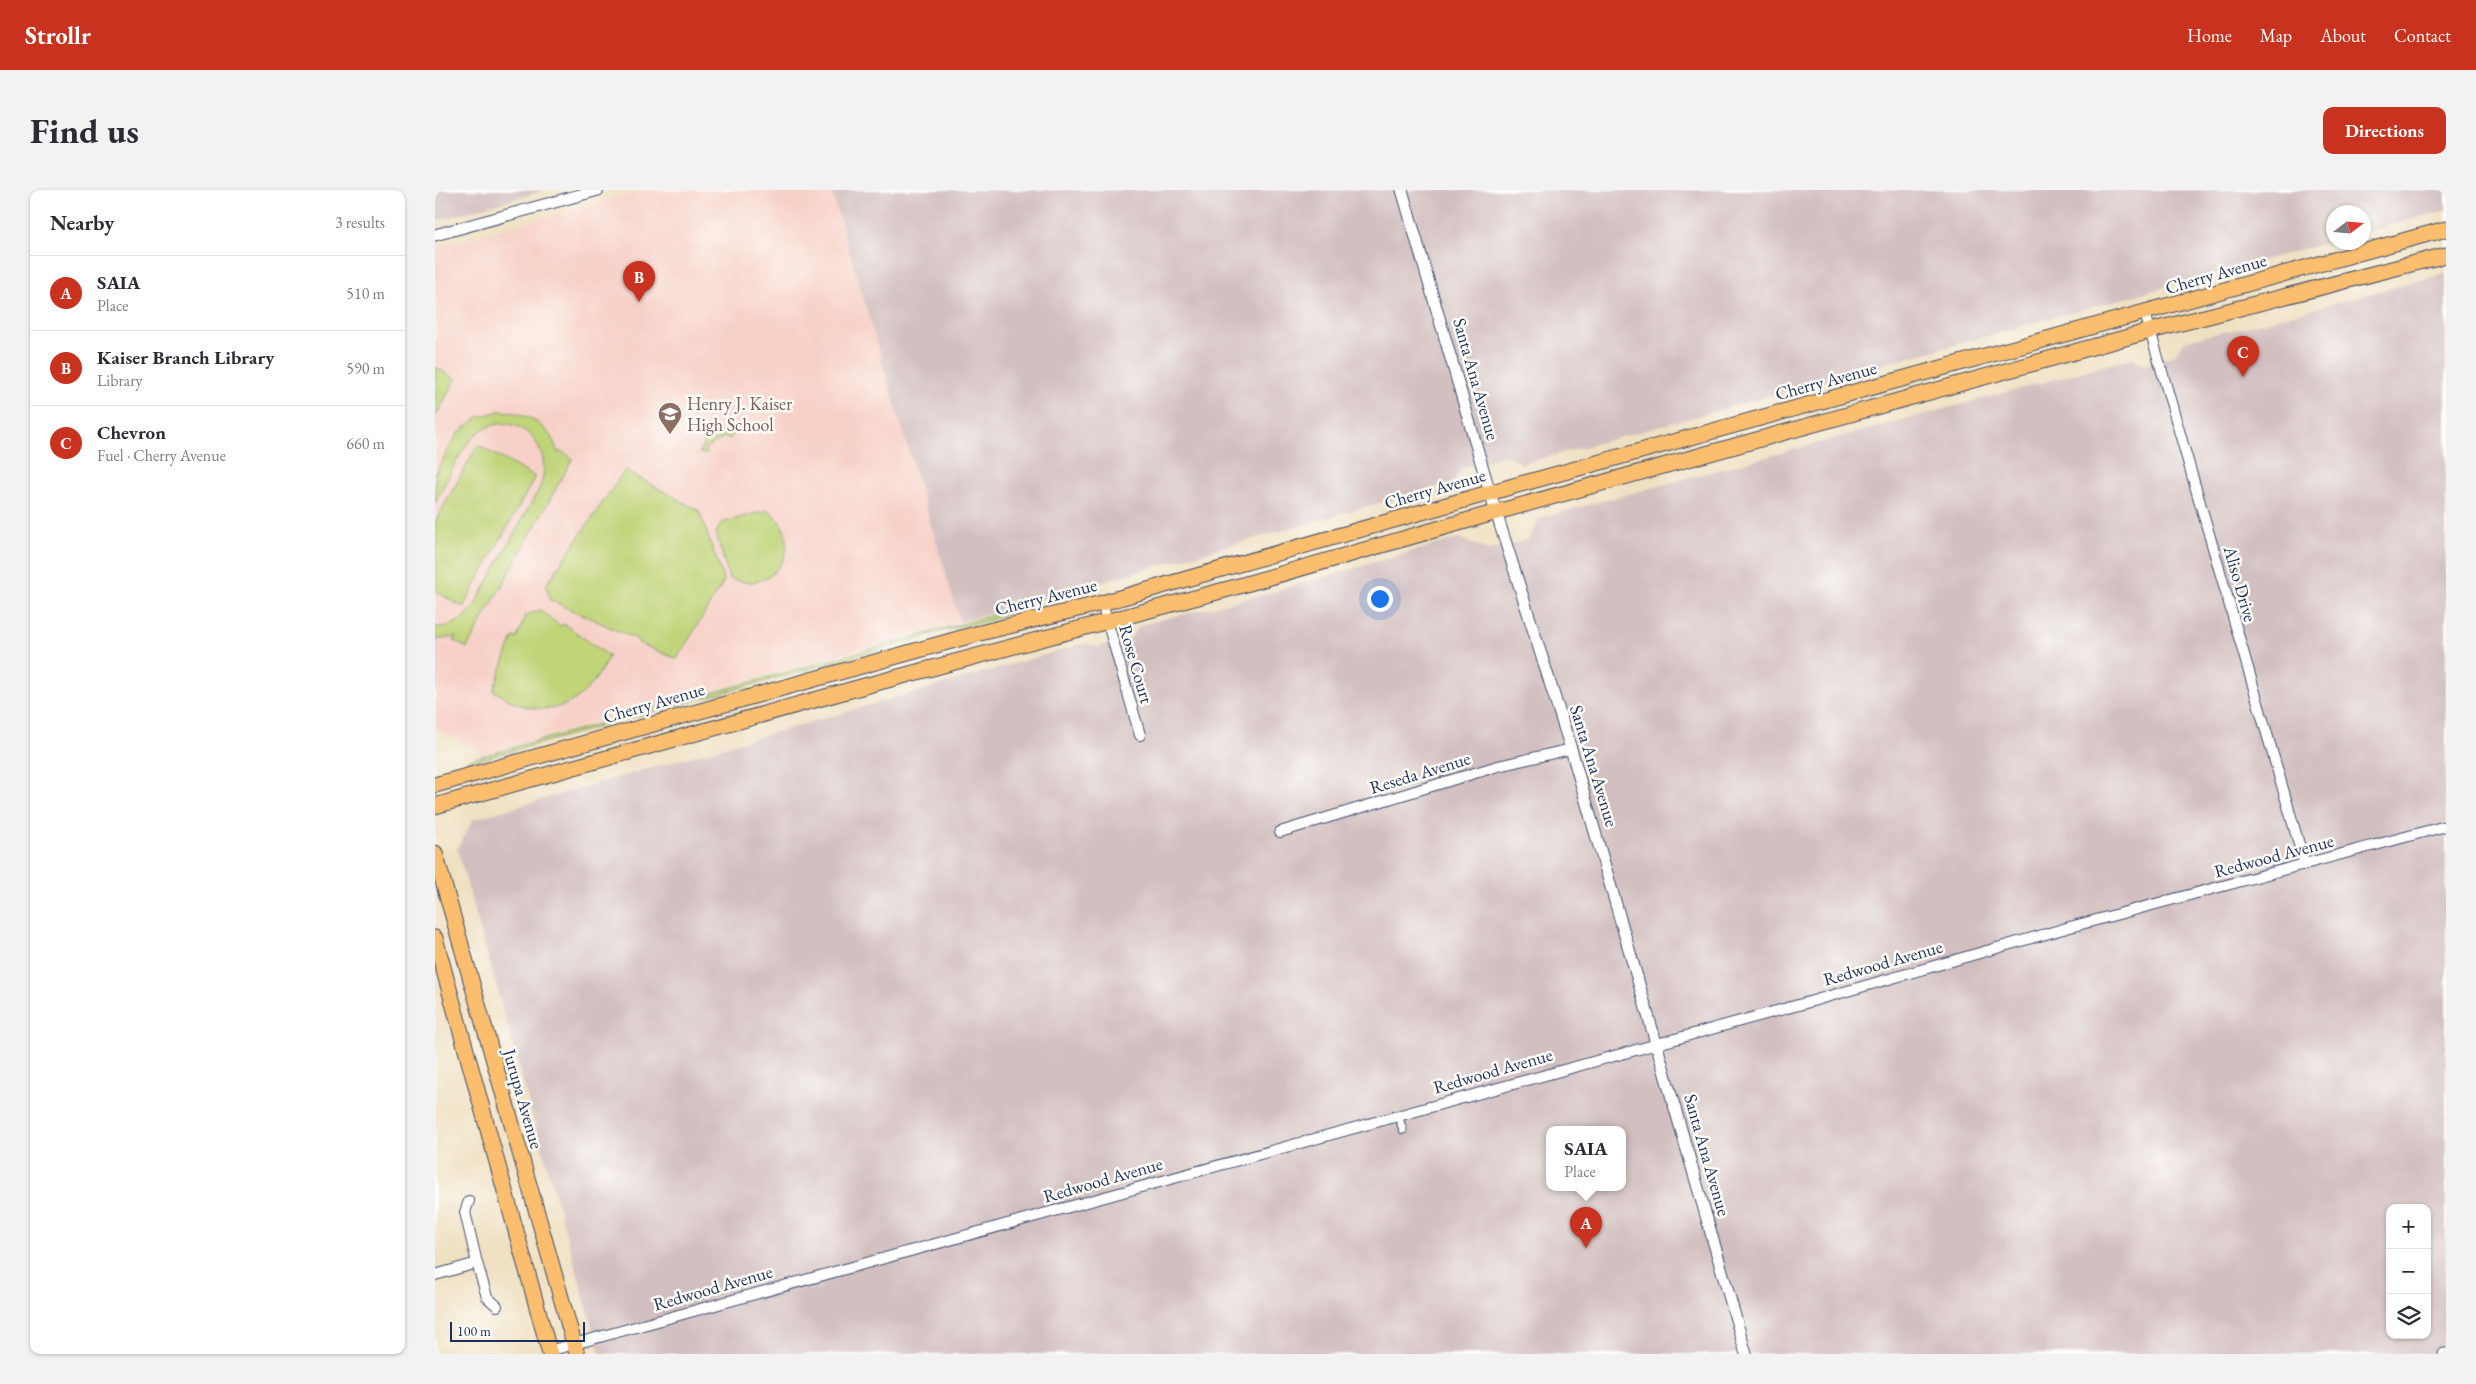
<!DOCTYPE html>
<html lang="en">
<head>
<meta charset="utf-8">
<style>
  body { margin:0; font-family:"EB Garamond",serif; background:#f2f2f3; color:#2b2b33 }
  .controls { position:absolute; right:15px; bottom:15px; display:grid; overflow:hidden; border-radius:10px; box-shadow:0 1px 4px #0004 }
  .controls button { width:45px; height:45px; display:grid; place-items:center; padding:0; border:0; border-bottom:1px solid #e1e1e2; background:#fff; color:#2b2b33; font:25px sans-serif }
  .compass { position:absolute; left:1891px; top:15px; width:45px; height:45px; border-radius:50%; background:#fff; box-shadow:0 1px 4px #0004; rotate:74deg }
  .scale { position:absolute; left:15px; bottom:12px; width:135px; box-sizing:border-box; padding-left:5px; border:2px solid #1b2f5e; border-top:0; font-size:14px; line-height:18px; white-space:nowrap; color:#1b2f5e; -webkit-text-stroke:4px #fdfcf7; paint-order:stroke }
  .you { position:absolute; left:944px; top:408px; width:18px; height:18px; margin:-12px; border:4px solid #fff; border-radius:50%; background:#1a73e8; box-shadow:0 0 0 8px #1a73e833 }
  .badge { display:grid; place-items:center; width:32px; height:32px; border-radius:50%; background:#c8321e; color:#fff; font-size:16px; font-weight:700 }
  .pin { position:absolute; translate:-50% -41px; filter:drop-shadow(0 1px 2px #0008) }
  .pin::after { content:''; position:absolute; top:26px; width:18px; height:15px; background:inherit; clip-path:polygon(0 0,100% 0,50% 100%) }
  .popup { position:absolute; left:1111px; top:936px; width:80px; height:65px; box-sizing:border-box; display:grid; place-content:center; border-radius:10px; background:#fff; filter:drop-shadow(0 1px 4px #0005); font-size:16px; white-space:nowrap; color:#7c7c81 }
  .popup b { font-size:19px; color:#2b2b33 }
  .popup::after { content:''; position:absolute; left:50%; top:100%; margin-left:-10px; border:10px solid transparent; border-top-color:#fff }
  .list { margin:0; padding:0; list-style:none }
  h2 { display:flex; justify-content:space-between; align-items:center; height:65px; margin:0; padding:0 20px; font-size:21px }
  h2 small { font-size:16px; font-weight:400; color:#7c7c81 }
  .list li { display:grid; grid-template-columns:32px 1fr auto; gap:15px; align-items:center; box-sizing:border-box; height:75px; padding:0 20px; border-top:1px solid #e1e1e2 }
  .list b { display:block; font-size:19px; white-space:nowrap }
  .list p { margin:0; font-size:16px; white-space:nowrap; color:#7c7c81 }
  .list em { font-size:16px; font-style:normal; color:#7c7c81 }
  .icon { flex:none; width:28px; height:28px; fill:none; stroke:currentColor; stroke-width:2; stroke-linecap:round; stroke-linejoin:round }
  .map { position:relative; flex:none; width:2011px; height:1164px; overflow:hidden; border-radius:10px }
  header { display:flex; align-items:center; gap:30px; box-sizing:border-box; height:70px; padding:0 25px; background:#c8321e; color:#fff }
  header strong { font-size:24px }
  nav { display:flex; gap:28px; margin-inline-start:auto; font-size:18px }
  .intro { display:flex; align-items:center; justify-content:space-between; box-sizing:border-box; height:120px; padding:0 30px }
  h1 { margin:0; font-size:35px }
  .button { padding:12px 22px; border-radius:10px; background:#c8321e; color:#fff; font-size:18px; font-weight:700 }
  main { display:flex; gap:30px; padding:0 30px }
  aside { flex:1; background:#fff; border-radius:10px; box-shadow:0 1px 4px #0004 }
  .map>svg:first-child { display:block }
</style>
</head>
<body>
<header>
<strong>Strollr</strong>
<nav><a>Home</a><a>Map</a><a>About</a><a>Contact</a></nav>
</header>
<div class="intro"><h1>Find us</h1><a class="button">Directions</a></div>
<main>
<aside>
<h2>Nearby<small>3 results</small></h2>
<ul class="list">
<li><span class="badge">A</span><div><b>SAIA</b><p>Place</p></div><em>510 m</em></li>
<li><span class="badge">B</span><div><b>Kaiser Branch Library</b><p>Library</p></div><em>590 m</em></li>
<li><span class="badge">C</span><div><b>Chevron</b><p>Fuel · Cherry Avenue</p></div><em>660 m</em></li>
</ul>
</aside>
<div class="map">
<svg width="2011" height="1164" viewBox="0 0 2011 1164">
  <rect width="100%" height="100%" fill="#fdfcf7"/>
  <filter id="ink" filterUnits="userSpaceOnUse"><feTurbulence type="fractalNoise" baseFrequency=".02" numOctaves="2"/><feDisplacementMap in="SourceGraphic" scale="10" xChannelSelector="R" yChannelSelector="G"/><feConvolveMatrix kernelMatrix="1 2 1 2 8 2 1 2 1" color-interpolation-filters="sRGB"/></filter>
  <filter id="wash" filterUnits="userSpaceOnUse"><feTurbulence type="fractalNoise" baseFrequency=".0096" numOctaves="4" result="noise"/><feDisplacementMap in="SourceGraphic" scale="20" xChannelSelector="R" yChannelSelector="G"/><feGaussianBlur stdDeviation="1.12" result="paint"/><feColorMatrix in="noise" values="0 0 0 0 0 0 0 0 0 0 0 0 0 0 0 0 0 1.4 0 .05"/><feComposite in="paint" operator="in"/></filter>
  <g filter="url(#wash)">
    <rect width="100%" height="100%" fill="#efe0c1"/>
    <polygon fill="#f7d1c7" points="211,0 396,0 525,432 47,564 0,537 0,58"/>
    <g fill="#d2bfc0" fill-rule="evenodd">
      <polygon points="0,0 111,0 0,31"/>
      <polygon points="396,0 2011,0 2011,20 1929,43 1928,22 1898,22 1898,51 1087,274 1071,265 1027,278 1018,292 525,432"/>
      <path d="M2011 83V1164H165L22 658 39 629 651 453 662 457 695 448 705 435 834 403 1024 348 1053 360 1093 350 1105 328 1698 168 1711 175 1739 165 1751 150 1807 138ZM1115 939H1187V997H1115ZM1955 1018H1992V1145H1955Z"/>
    </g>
    <g fill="#c0d478" stroke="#6e826b">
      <polygon points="0,177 21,189 0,227"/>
      <path d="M64 221C91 221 117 236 123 264L125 261 138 268 32 458 19 451 21 447 0 450V437C16 438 29 430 38 418L104 299C123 259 82 215 44 242 25 256 12 292 0 313V284L23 243 43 227Z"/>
      <polygon points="288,242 298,243 296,248 293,249 291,246 269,259 272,263 270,264 264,263 272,249"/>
      <polygon points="43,255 100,287 28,417 0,401 0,332"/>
      <polygon points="190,280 264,321 289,391 242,469 203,453 203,450 115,410 111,395"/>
      <path d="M333 320C374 350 341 408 294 388L281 343 286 333Z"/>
      <path d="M105 420 125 436 129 434 174 466C156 503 130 529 86 515 76 512 67 505 58 501L78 447 82 448 91 425Z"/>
      <path d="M577 420C563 434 501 438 487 448L33 573V570Z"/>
    </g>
  </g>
  <g filter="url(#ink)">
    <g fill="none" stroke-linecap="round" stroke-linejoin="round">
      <defs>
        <polyline id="pedestrian" points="963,925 968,940"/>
        <g id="minor">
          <polyline points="1710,123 1870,675"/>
          <polyline points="667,413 705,545"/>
          <polyline points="845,642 1063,576 1136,559"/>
          <polyline points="34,1011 30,1022 42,1073 52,1107 62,1116"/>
          <polyline points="0,1085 42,1073"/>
          <polyline points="114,1161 1374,812 1635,737 2011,636"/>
        </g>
        <g id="tertiary">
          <polyline points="967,0 1055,303 1136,559 1311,1164"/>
          <polyline points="0,45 163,0"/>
          <polyline points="2009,1164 2011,1164"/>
        </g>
        <g id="primary">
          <polyline points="0,595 541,444 667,413 1082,295 2011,39"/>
          <polyline points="0,616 426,497 797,398 1062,322 1715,141 2011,65"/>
          <polyline points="0,663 142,1164"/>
          <polyline points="0,748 115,1164"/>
        </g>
      </defs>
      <use href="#pedestrian" stroke="#3b4a6d" stroke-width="9"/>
      <use href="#minor" stroke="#3b4a6d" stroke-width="12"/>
      <use href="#tertiary" stroke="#3b4a6d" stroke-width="13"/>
      <use href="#primary" stroke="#3b4a6d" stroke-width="17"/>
      <use href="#pedestrian" stroke="#fff" stroke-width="7"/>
      <use href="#minor" stroke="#fff" stroke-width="10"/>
      <use href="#tertiary" stroke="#fff" stroke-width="11"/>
      <use href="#primary" stroke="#fbbe6e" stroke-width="15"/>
    </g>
  </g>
  <defs>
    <symbol id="school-pin" viewBox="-11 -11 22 30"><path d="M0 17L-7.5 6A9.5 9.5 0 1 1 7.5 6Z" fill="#8d6e63" stroke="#fdfcf7"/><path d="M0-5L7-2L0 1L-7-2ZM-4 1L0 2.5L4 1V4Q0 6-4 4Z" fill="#fff"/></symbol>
  </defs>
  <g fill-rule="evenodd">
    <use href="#school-pin" x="221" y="210" width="28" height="38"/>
  </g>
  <g text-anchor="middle" stroke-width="5" stroke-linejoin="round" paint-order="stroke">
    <g font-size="18" fill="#1b2f5e" stroke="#fdfcf7">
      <text transform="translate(1781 84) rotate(-16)" y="6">Cherry Avenue</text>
      <text transform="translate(1041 189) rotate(74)" y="6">Santa Ana Avenue</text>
      <text transform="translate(1391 191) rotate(-15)" y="6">Cherry Avenue</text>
      <text transform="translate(1000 299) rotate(-16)" y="6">Cherry Avenue</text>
      <text transform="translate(1805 394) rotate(74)" y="6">Aliso Drive</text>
      <text transform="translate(611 407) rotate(-14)" y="6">Cherry Avenue</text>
      <text transform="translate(701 474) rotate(74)" y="6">Rose Court</text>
      <text transform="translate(219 513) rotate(-16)" y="6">Cherry Avenue</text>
      <text transform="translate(1159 576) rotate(73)" y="6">Santa Ana Avenue</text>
      <text transform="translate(985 583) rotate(-17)" y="6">Reseda Avenue</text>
      <text transform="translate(1839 666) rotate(-15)" y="6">Redwood Avenue</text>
      <text transform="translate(1448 773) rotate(-16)" y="6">Redwood Avenue</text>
      <text transform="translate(1058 881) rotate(-16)" y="6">Redwood Avenue</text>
      <text transform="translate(88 909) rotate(74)" y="6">Jurupa Avenue</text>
      <text transform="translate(1272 965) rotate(74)" y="6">Santa Ana Avenue</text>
      <text transform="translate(668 990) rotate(-16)" y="6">Redwood Avenue</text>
      <text transform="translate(278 1098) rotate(-16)" y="6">Redwood Avenue</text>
    </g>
    <g font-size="18" fill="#785e54" stroke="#fdfcf7" text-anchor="start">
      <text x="252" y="220">Henry J. Kaiser<tspan x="252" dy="21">High School</tspan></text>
    </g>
  </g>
</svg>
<div class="controls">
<button>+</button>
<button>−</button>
<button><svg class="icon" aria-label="layers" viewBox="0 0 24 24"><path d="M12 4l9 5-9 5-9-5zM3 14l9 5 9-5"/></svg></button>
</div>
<svg class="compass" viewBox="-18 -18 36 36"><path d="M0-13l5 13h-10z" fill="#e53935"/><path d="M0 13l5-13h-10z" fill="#7c7c81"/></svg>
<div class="scale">100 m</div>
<div class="you"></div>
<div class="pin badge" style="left:1151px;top:1058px">A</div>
<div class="popup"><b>SAIA</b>Place</div>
<div class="pin badge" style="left:204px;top:112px">B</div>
<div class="pin badge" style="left:1808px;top:187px">C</div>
</div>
</main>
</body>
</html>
